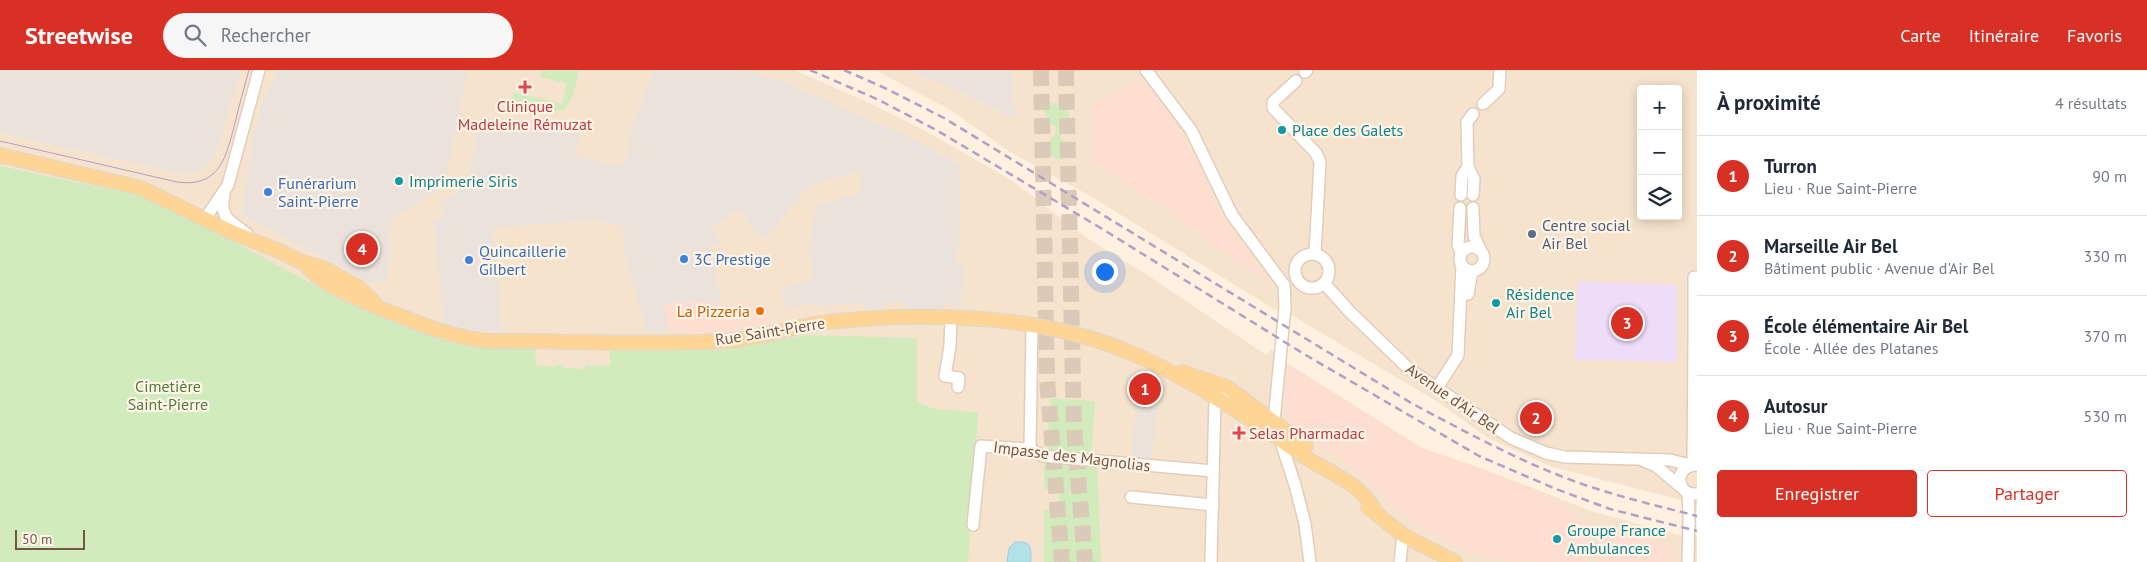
<!DOCTYPE html>
<html lang="fr">
<head>
<meta charset="utf-8">
<style>
  body { margin:0; font-family:"PT Sans",sans-serif; background:#f6f6f7; color:#1f2937 }
  .controls { position:absolute; right:15px; top:15px; display:grid; overflow:hidden; border-radius:5px; box-shadow:0 2px 12px #0003 }
  .controls button { width:45px; height:45px; display:grid; place-items:center; padding:0; border:0; border-bottom:1px solid #e0e1e3; background:#fff; color:#1f2937; font:25px sans-serif }
  .scale { position:absolute; left:15px; bottom:12px; width:70px; box-sizing:border-box; padding-left:5px; border:2px solid #755645; border-top:0; font-size:14px; line-height:18px; white-space:nowrap; color:#755645; -webkit-text-stroke:4px #fff5e7; paint-order:stroke }
  .you { position:absolute; left:1104px; top:201px; width:18px; height:18px; margin:-12px; border:4px solid #fff; border-radius:50%; background:#1a73e8; box-shadow:0 0 0 8px #1a73e833 }
  .badge { display:grid; place-items:center; width:32px; height:32px; border-radius:50%; background:#d93025; color:#fff; font-size:16px; font-weight:700 }
  .pin { position:absolute; translate:-50% -50%; border:2px solid #fff; box-shadow:0 1px 5px #0006 }
  .list { margin:0; padding:0; list-style:none }
  h2 { display:flex; justify-content:space-between; align-items:center; height:65px; margin:0; padding:0 20px; font-size:21px }
  h2 small { font-size:16px; font-weight:400; color:#747a83 }
  .list li { display:grid; grid-template-columns:32px 1fr auto; gap:15px; align-items:center; box-sizing:border-box; height:80px; padding:0 20px; border-top:1px solid #e0e1e3 }
  .list b { display:block; font-size:19px; white-space:nowrap }
  .list p { margin:0; font-size:16px; white-space:nowrap; color:#747a83 }
  .list em { font-size:16px; font-style:normal; color:#747a83 }
  .actions { display:flex; gap:10px; padding:15px 20px }
  .actions a { flex:1; padding:11px 0; border:1px solid #d93025; border-radius:5px; text-align:center; font-size:18px; color:#d93025 }
  .actions .main { background:#d93025; color:#fff }
  .icon { flex:none; width:28px; height:28px; fill:none; stroke:currentColor; stroke-width:2; stroke-linecap:round; stroke-linejoin:round }
  .map { position:relative; flex:none; width:1697px; height:492px; overflow:hidden }
  header { display:flex; align-items:center; gap:30px; box-sizing:border-box; height:70px; padding:0 25px; background:#d93025; color:#fff }
  header strong { font-size:24px }
  nav { display:flex; gap:28px; margin-inline-start:auto; font-size:18px }
  .search { width:350px; height:45px; background:#f6f6f7; display:flex; align-items:center; gap:12px; box-sizing:border-box; padding:0 18px; border-radius:28px; color:#747a83; font-size:19px }
  main { display:flex }
  aside { flex:1; background:#fff }
  .map>svg:first-child { display:block }
</style>
</head>
<body>
<header>
<strong>Streetwise</strong>
<div class="search"><svg class="icon" aria-label="search" viewBox="0 0 24 24"><circle cx="10" cy="10" r="6"/><path d="M15 15l6 6"/></svg>Rechercher</div>
<nav><a>Carte</a><a>Itinéraire</a><a>Favoris</a></nav>
</header>
<main>
<div class="map">
<svg width="1697" height="492" viewBox="0 0 1697 492">
  <rect width="100%" height="100%" fill="#fef1df"/>
  <g fill="#f6e3cd" fill-rule="evenodd">
    <polygon points="0,0 795,0 865,31 922,59 1011,110 1090,170 1149,206 1260,281 1267,285 1271,279 1288,294 1422,378 1486,400 1591,441 1682,466 1697,466 1697,492 0,492"/>
    <path d="M875 0H1697V440L1678 429 1552 397 1488 368 1438 332 1293 246 1274 239 1090 126 1010 82 952 41ZM1641 19H1678V146H1641Z"/>
  </g>
  <g fill="#ffded2">
    <polygon points="1144,10 1185,66 1210,119 1208,120 1223,147 1269,213 1160,135 1092,92 1092,35"/>
    <polygon points="704,231 705,233 721,233 724,235 751,231 753,239 767,236 770,254 724,262 669,262 664,234"/>
    <polygon points="1288,294 1422,378 1532,418 1579,447 1588,450 1587,492 1502,491 1456,476 1418,457 1355,400 1287,350 1289,347 1285,339"/>
    <polygon points="1604,455 1670,475 1670,492 1601,492"/>
  </g>
  <g fill="#ebe3db">
    <polygon points="0,0 241,0 215,87 202,100 183,104 0,63"/>
    <polygon points="277,0 468,0 444,117 391,149 388,210 371,213 241,144 255,56 262,34"/>
    <polygon points="654,0 744,0 787,13 908,67 961,95 958,195 963,196 961,239 955,239 952,234 945,234 943,239 907,238 904,232 885,233 883,239 865,239 863,233 830,234 830,236 822,237 819,232 787,238 781,218 814,209 809,185 810,166 816,136 862,122 861,100 809,116 764,170 738,140 712,156 721,172 713,176 715,183 713,184 721,233 704,233 704,231 664,234 669,262 646,262 623,175 623,156 596,150 493,158 502,261 477,261 444,254 433,150 443,147 441,131 466,116 480,49 581,51 576,87 623,96 629,82 631,57"/>
    <polygon points="907,0 1012,0 1016,50 952,18"/>
    <polygon points="1138,299 1161,309 1151,393 1132,391"/>
  </g>
  <polygon fill="#eedcf9" points="1578,211 1677,215 1677,292 1575,290"/>
  <g fill="#d1ebbd">
    <polygon points="542,0 579,0 573,26 564,40 540,41 512,33 514,22 562,34 567,13 540,7"/>
    <path d="M1049 33 1062 34 1069 43V51L1063 56 1060 68 1068 72 1071 77 1070 87C1060 92 1055 90 1048 83L1051 68 1055 66 1056 56 1051 55 1043 39Z"/>
    <polygon points="0,96 147,127 164,134 348,233 413,260 460,275 492,278 535,279 536,295 555,297 555,295 563,295 563,298 585,299 585,295 610,296 610,278 723,280 808,265 917,268 917,332 934,339 976,342 978,345 968,492 0,492"/>
    <polygon points="1050,328 1095,331 1091,387 1047,384"/>
    <polygon points="1044,390 1097,392 1101,492 1044,492 1044,440 1060,440 1058,420 1044,419"/>
  </g>
  <path fill="#b3e1e8" stroke="#98d1da" d="M1015 472C1032 471 1031 477 1031 492H1007L1009 478Z"/>
  <g fill="none" stroke-linecap="round" stroke-linejoin="round">
    <g stroke="#dccab8" stroke-width="16" stroke-dasharray="16 8" stroke-linecap="butt">
      <polyline points="1041,0 1047,309 1062,492"/>
      <polyline points="1066,0 1074,357 1085,492"/>
    </g>
    <defs>
      <g id="minor">
        <polyline points="1146,0 1191,60 1232,145 1284,215 1285,237 1274,351 1295,415 1305,454 1310,492"/>
        <polyline points="1305,2 1307,0"/>
        <polyline points="1296,11 1273,32 1273,38 1316,83 1320,92 1315,183"/>
        <polyline points="1483,34 1499,19 1500,0"/>
        <path d="M224 124C219 149 231 151 247 164"/>
        <polyline points="1461,125 1462,106 1468,97"/>
        <polyline points="1473,125 1474,109 1468,97 1467,52 1473,44"/>
        <polyline points="1460,138 1458,175 1461,182"/>
        <polyline points="1473,138 1474,166 1480,179"/>
        <polyline points="205,149 228,115 259,0"/>
        <circle cx="1472" cy="189" r="12"/>
        <circle cx="1312" cy="201" r="17"/>
        <polyline points="1694,207 1694,267"/>
        <polyline points="1324,213 1349,241 1409,299 1511,368 1546,383 1565,387 1670,390 1690,395"/>
        <polyline points="1468,224 1472,201"/>
        <polyline points="951,248 950,276 945,306 959,308 958,317"/>
        <polyline points="1437,318 1458,285 1462,196"/>
        <polyline points="1030,379 1032,254"/>
        <polyline points="1644,391 1656,396 1680,416"/>
        <polyline points="1693,395 1694,270"/>
        <path d="M1695 395C1673 397 1676 426 1697 424"/>
        <polyline points="1688,423 1689,446 1688,492"/>
        <polyline points="1131,427 1213,435"/>
        <polyline points="973,455 981,376 1030,379 1043,386 1213,401"/>
        <polyline points="1211,492 1215,327 1222,322 1234,322"/>
        <polyline points="1400,492 1403,465"/>
      </g>
      <g id="major">
        <polyline points="0,85 141,118 231,162 279,181 304,193 318,196 327,200 358,217 374,232"/>
        <path d="M304 193C322 216 356 228 382 239 418 253 450 267 488 271 567 271 647 275 725 271 763 268 800 254 837 251 932 242 1043 245 1131 283 1179 303 1223 332 1267 360 1281 370 1295 381 1310 390 1334 405 1361 414 1375 441"/>
        <polyline points="1182,302 1227,317 1306,376"/>
        <polyline points="1368,437 1403,465 1455,492"/>
      </g>
    </defs>
    <use href="#minor" stroke="#e2cdbb" stroke-width="14"/>
    <use href="#major" stroke="#ded6d2" stroke-width="16"/>
    <use href="#minor" stroke="#fff" stroke-width="11"/>
    <use href="#major" stroke="#ffd595" stroke-width="14"/>
    <path stroke="#b39ec7" stroke-width="1" d="M0 71 177 112C220 118 226 87 235 53 239 36 244 18 249 0"/>
    <g stroke="#b39ec7" stroke-width="2.5" stroke-dasharray="8 5" stroke-linecap="butt">
      <polyline points="810,0 879,30 938,61 1104,160 1304,284 1479,386 1556,419 1610,439 1697,461"/>
      <path d="M844 0 887 19 944 48 1413 334C1460 359 1508 385 1558 405 1603 423 1650 434 1697 446"/>
    </g>
  </g>
  <g fill="#e0444e" stroke="#fff5e7" stroke-width="2">
    <path d="M522.5 9.5h5v5h5v5h-5v5h-5v-5h-5v-5h5z"/>
    <path d="M1236.5 355.5h5v5h5v5h-5v5h-5v-5h-5v-5h5z"/>
  </g>
  <g fill="#0f9aa8" stroke="#fff5e7" stroke-width="2">
    <circle cx="1282" cy="60" r="5"/>
    <circle cx="399" cy="111" r="5"/>
    <circle cx="1496" cy="233" r="5"/>
    <circle cx="1557" cy="469" r="5"/>
  </g>
  <g fill="#3f7fe0" stroke="#fff5e7" stroke-width="2">
    <circle cx="268" cy="122" r="5"/>
    <circle cx="684" cy="189" r="5"/>
    <circle cx="469" cy="190" r="5"/>
  </g>
  <circle fill="#5c6f8a" stroke="#fff5e7" stroke-width="2" cx="1532" cy="164" r="5"/>
  <circle fill="#e8710a" stroke="#fff5e7" stroke-width="2" cx="760" cy="241" r="5"/>
  <g text-anchor="middle" stroke-width="4.5" stroke-linejoin="round" paint-order="stroke">
    <g font-size="16" fill="#be3a42" stroke="#fff5e7">
      <text x="525" y="42">Clinique<tspan x="525" dy="18">Madeleine Rémuzat</tspan></text>
      <text x="1249" y="369" text-anchor="start">Selas Pharmadac</text>
    </g>
    <g font-size="16" fill="#0d838f" stroke="#fff5e7" text-anchor="start">
      <text x="1292" y="66">Place des Galets</text>
      <text x="409" y="117">Imprimerie Siris</text>
      <text x="1506" y="230">Résidence<tspan x="1506" dy="18">Air Bel</tspan></text>
      <text x="1567" y="466">Groupe France<tspan x="1567" dy="18">Ambulances</tspan></text>
    </g>
    <g font-size="16" fill="#366cbe" stroke="#fff5e7" text-anchor="start">
      <text x="278" y="119">Funérarium<tspan x="278" dy="18">Saint-Pierre</tspan></text>
      <text x="479" y="187">Quincaillerie<tspan x="479" dy="18">Gilbert</tspan></text>
      <text x="694" y="195">3C Prestige</text>
    </g>
    <g font-size="16" fill="#4e5e75" stroke="#fff5e7" text-anchor="start">
      <text x="1542" y="161">Centre social<tspan x="1542" dy="18">Air Bel</tspan></text>
    </g>
    <g font-size="16" fill="#c56008" stroke="#fff5e7" text-anchor="end">
      <text x="750" y="247">La Pizzeria</text>
    </g>
    <g font-size="16" fill="#755645" stroke="#fff5e7">
      <text transform="translate(770 261) rotate(-9)" y="6">Rue Saint-Pierre</text>
      <text transform="translate(1453 328) rotate(35)" y="6">Avenue d'Air Bel</text>
      <text transform="translate(1072 386) rotate(7)" y="6">Impasse des Magnolias</text>
    </g>
    <g font-size="16" fill="#517c3d" stroke="#fff5e7">
      <text x="168" y="322">Cimetière<tspan x="168" dy="18">Saint-Pierre</tspan></text>
    </g>
  </g>
</svg>
<div class="controls">
<button>+</button>
<button>−</button>
<button><svg class="icon" aria-label="layers" viewBox="0 0 24 24"><path d="M12 4l9 5-9 5-9-5zM3 14l9 5 9-5"/></svg></button>
</div>
<div class="scale">50 m</div>
<div class="you"></div>
<div class="pin badge" style="left:1145px;top:319px">1</div>
<div class="pin badge" style="left:1536px;top:348px">2</div>
<div class="pin badge" style="left:1627px;top:253px">3</div>
<div class="pin badge" style="left:362px;top:179px">4</div>
</div>
<aside>
<h2>À proximité<small>4 résultats</small></h2>
<ul class="list">
<li><span class="badge">1</span><div><b>Turron</b><p>Lieu · Rue Saint-Pierre</p></div><em>90 m</em></li>
<li><span class="badge">2</span><div><b>Marseille Air Bel</b><p>Bâtiment public · Avenue d'Air Bel</p></div><em>330 m</em></li>
<li><span class="badge">3</span><div><b>École élémentaire Air Bel</b><p>École · Allée des Platanes</p></div><em>370 m</em></li>
<li><span class="badge">4</span><div><b>Autosur</b><p>Lieu · Rue Saint-Pierre</p></div><em>530 m</em></li>
</ul>
<div class="actions"><a class="main">Enregistrer</a><a>Partager</a></div>
</aside>
</main>
</body>
</html>
